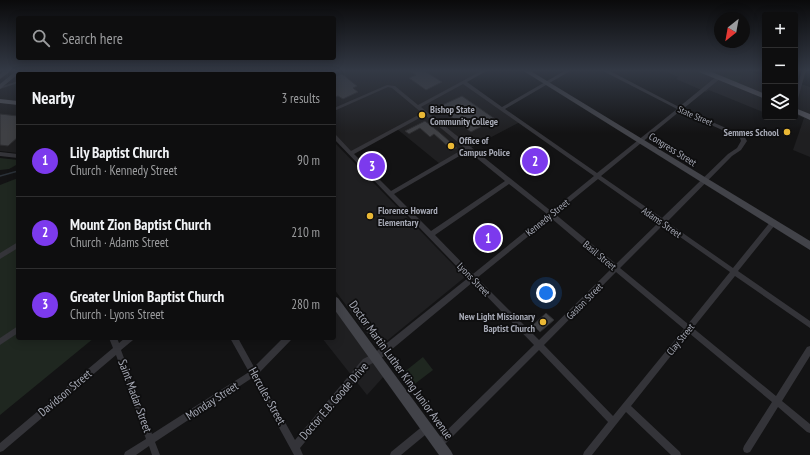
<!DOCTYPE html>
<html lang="en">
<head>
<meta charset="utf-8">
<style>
  body { margin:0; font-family:"PT Sans Narrow",sans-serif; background:#1c1c1d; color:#f1f3f6 }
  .controls { position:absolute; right:12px; top:12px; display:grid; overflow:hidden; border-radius:4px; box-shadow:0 2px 10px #0003 }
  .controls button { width:36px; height:36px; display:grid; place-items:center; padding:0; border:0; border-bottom:1px solid #2e2e2f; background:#0e0e0f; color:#f1f3f6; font:20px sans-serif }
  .compass { position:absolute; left:714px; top:12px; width:36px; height:36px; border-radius:50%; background:#0e0e0f; box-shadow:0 2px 10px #0003; rotate:211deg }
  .you { position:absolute; left:546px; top:293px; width:14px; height:14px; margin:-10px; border:3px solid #fff; border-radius:50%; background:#1a73e8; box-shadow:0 0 0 6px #1a73e833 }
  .badge { display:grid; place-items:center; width:26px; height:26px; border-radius:50%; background:#7c3aed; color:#fff; font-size:13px; font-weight:700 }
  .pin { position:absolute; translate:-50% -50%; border:2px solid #fff; box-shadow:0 1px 4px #0006 }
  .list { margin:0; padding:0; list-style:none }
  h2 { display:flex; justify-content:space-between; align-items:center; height:52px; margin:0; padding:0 16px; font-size:17px }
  h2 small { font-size:13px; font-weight:400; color:#9b9c9e }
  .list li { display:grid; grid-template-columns:26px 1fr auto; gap:12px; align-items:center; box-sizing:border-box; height:72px; padding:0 16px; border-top:1px solid #2e2e2f }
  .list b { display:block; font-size:15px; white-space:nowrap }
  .list p { margin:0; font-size:13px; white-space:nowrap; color:#9b9c9e }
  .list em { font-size:13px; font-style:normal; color:#9b9c9e }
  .icon { flex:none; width:22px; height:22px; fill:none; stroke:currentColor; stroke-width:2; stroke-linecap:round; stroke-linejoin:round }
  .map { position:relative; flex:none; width:810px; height:455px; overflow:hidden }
  .search { position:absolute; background:#0e0e0f; box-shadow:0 2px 10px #0003; left:16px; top:16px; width:320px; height:44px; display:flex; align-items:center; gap:10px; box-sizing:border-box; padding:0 14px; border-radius:4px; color:#9b9c9e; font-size:15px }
  .panel { position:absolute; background:#0e0e0f; box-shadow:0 2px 10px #0003; left:16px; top:72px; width:320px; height:268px; border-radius:4px }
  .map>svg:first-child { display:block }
</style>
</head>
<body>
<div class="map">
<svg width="810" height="455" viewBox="0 0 810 455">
  <rect width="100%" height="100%" fill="#131314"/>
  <g fill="#1f1f21">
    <polygon points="0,70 486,70 464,82 520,122 440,164 397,129 351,153 334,136 334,74 18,74 18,153 0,151"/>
    <polygon points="663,70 727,70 724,78 737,84 744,70 765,76 765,113 709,90 706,92 676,79 678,77"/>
    <polygon points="795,82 810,87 810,157 793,150 804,118 795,114"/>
    <polygon points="334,142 465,277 378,348 334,289"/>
    <polygon points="334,306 385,375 367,395 322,338 334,338"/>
  </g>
  <g fill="#1f2720">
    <polygon points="727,70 744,70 738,84 724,78"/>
    <polygon points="0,158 18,160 18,164 9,169 0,170"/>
    <polygon points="18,178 18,338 94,338 0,415 0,185"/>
    <polygon points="423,357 433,370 412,386 403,373"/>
  </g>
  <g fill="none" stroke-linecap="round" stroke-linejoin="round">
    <polyline stroke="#2b3239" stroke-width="1.5" points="0,176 18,171"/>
  </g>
  <g fill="#3f4044" stroke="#2d2d30">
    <polygon points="236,70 262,70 263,71 252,74 239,74"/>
    <polygon points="408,70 423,70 442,82 426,90 409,78 416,75"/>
    <polygon points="342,74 357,86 353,88 358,92 343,99 338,96 334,97 334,77"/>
    <polygon points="462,96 495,119 471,132 438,107"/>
    <polygon points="0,114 18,116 18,137 8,146 0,145"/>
    <polygon points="425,121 439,132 457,148 452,150 434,134 430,137 420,128 409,134 405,131"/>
    <polygon points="546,313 554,320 540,332 533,325"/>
  </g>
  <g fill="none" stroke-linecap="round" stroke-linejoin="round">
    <g fill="#343439" fill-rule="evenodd">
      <polygon points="54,70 59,70 48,74 41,74"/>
      <polygon points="83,70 87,70 90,74 86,74"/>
      <polygon points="267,70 271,70 275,74 271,74"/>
      <path d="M483 70H488L467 82 502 107 566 70H570V71L505 109 597 173 677 109 603 71V70H608L679 107 717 76H721V78L683 109 744 136 747 141 741 150 732 156 667 222 733 268 771 221H775L776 223 775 225 738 271 810 321V328L735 276 693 328 776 396 807 347 810 346V356L782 401 810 424V433L807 432 778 407 750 452 747 453 744 452 743 449 744 446 772 402 689 333 631 406 680 452 681 455H671L626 412 592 455H583L584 452 608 422 539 350 442 447 439 448 436 447 435 444 436 441 534 345 473 282 379 360 369 365 300 448 303 455H294L252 378 155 442 160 455H152L149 446 136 455H124L125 452 146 439 116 355 3 451 0 452V443L113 348 109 338H117L119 343 125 338H134L133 340 121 350 152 434 249 372 230 338H238L254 367 283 338H292L291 340 258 374 295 440 363 359 373 354 468 278 334 139V134L336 135 351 151 422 113 392 88 388 87 334 111V108L387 85 395 86 418 105ZM463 84 594 176 551 211 421 107ZM680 111 740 138 741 141 737 148 728 154 662 218 601 176ZM425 115 465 148 391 191 354 154ZM468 151 505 181 431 231 394 194ZM598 179 659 222 616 264 555 214ZM509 184 547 214 473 274 435 235ZM551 218 611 269 539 340 477 278ZM663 225 730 272 688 324 620 268ZM616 272 684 329 613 416 544 345Z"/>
      <polygon points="802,70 806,70 797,102 795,103 795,94"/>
      <polygon points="18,81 18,83 0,89 0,87"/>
      <polygon points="0,152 18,154 18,158 0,156"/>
      <polygon points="18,242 18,248 0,259 0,253"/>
      <polygon points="18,326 18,333 0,345 0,338"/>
      <polygon points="427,424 430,425 431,428 430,431 401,455 390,455 391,452 424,425"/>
    </g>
    <g fill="#424349" fill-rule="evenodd">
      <polygon points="5,70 12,70 0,79 0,74"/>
      <polygon points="17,70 23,70 0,89 0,84"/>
      <polygon points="160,70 166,70 169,74 163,74"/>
      <polygon points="522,70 529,70 810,241 810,250"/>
      <polygon points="334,296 338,298 451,451 453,455 439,455 334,309"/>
    </g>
    <g fill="#505158" fill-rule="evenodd">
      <polygon points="283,70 307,70 296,74 270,74"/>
      <polygon points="699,70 707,70 765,94 765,99 699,72"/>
      <polygon points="0,99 18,101 18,105 0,103"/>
      <polygon points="795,108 810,114 810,120 795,113"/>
    </g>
  </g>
  <linearGradient id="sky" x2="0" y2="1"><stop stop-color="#0a0a0b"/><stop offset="0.53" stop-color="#333945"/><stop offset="1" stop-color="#333945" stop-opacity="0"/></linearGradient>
  <rect width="810" height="133" fill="url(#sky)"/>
  <g fill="#eab835" stroke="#0e0e0f" stroke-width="1.5">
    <circle cx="422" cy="115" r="4"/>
    <circle cx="787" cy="132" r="4"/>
    <circle cx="451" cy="146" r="4"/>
    <circle cx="370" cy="216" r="4"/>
    <circle cx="543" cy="322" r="4"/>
  </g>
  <g text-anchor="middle" stroke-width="3.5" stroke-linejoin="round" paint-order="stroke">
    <g font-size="9" fill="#a5a8b4" stroke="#0e0e0f">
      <text transform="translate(695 116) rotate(23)" y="3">State Street</text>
    </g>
    <g font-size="10" font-weight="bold" fill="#a5a8b4" stroke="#0e0e0f" text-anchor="start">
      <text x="430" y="113">Bishop State<tspan x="430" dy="12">Community College</tspan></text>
      <text x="779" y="136" text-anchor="end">Semmes School</text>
      <text x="459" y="144">Office of<tspan x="459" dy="12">Campus Police</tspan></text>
      <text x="378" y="214">Florence Howard<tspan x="378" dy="12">Elementary</tspan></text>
      <text x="535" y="320" text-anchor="end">New Light Missionary<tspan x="535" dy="12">Baptist Church</tspan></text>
    </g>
    <g font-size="10" fill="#a5a8b4" stroke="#0e0e0f">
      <text transform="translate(673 149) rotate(32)" y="4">Congress Street</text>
      <text transform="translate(547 217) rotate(-39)" y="4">Kennedy Street</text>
      <text transform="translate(662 222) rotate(35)" y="4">Adams Street</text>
      <text transform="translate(600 255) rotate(40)" y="4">Basil Street</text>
      <text transform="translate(474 279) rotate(46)" y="4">Lyons Street</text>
      <text transform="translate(584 301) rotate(-45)" y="4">Gaston Street</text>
      <text transform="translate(680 339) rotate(-51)" y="4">Clay Street</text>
    </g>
    <g font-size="12" fill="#a5a8b4" stroke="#0e0e0f">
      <text transform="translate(401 370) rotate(54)" y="4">Doctor Martin Luther King Junior Avenue</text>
      <text transform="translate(65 393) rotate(-40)" y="4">Davidson Street</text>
      <text transform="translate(135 396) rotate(70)" y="4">Saint Madar Street</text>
      <text transform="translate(267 396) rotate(61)" y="4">Hercules Street</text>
      <text transform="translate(212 401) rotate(-33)" y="4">Monday Street</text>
      <text transform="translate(334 401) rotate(-49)" y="4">Doctor E.B. Goode Drive</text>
    </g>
  </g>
</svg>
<div class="controls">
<button>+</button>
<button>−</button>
<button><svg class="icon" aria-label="layers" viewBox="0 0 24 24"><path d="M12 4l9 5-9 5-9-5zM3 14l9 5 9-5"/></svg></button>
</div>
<svg class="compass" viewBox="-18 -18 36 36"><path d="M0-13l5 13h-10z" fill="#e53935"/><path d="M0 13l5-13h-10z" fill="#9b9c9e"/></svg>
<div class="you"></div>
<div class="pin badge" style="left:488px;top:238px">1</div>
<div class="pin badge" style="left:535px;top:161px">2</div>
<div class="pin badge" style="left:372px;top:166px">3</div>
<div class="search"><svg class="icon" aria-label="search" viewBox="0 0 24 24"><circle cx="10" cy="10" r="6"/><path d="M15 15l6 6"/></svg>Search here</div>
<section class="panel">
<h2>Nearby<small>3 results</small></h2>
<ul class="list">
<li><span class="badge">1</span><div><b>Lily Baptist Church</b><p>Church · Kennedy Street</p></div><em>90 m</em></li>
<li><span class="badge">2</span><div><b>Mount Zion Baptist Church</b><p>Church · Adams Street</p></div><em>210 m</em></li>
<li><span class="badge">3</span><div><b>Greater Union Baptist Church</b><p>Church · Lyons Street</p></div><em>280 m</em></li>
</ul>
</section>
</div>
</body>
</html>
